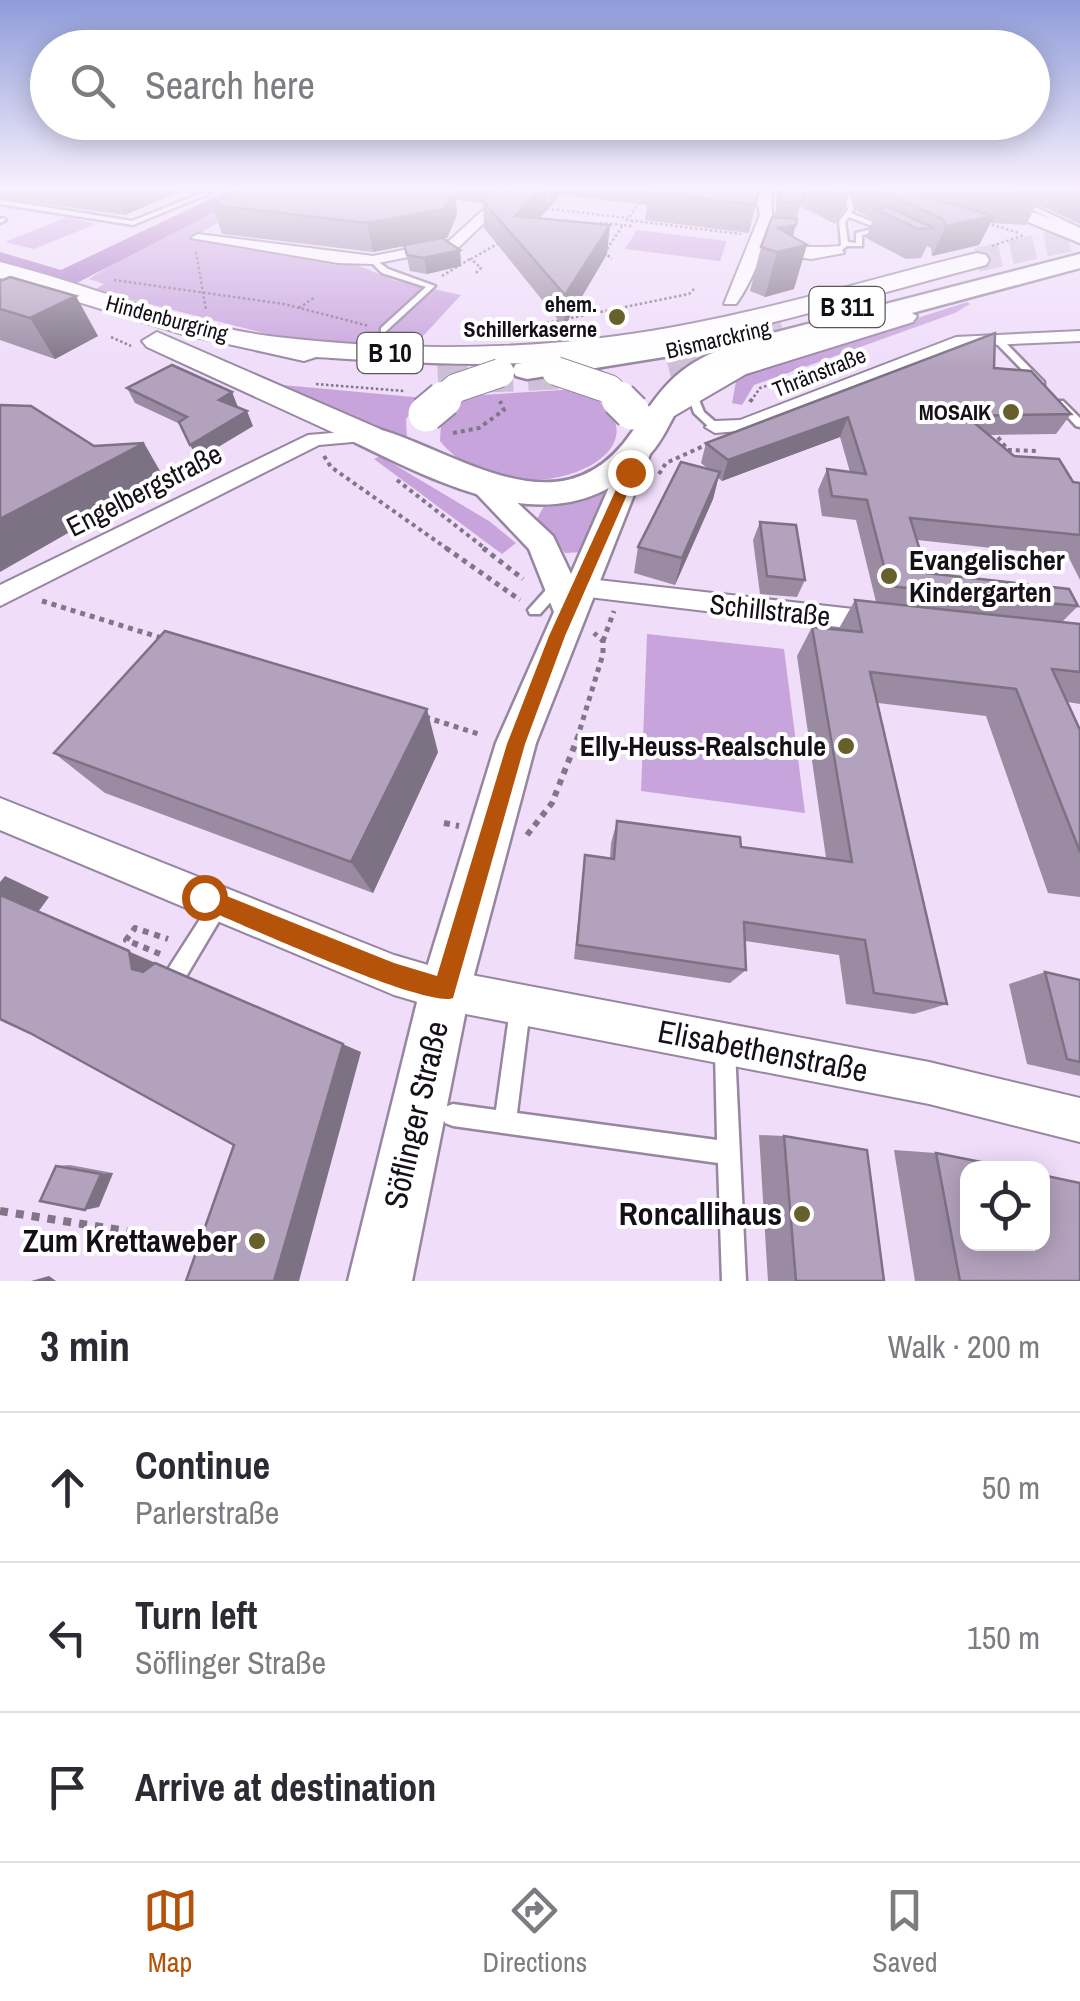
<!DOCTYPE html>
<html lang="en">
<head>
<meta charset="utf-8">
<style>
  body { margin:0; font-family:"Archivo Narrow",sans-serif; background:#f7f7f7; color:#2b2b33 }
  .controls { position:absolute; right:30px; bottom:30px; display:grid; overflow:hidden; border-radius:20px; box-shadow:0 5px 25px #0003 }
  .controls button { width:90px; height:90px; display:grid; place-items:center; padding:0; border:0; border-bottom:2px solid #e1e1e2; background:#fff; color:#2b2b33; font:50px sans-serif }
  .stop { position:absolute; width:30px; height:30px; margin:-22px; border:8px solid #b45309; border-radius:50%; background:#fff }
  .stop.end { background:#b45309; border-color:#fff; box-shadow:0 2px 10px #0008 }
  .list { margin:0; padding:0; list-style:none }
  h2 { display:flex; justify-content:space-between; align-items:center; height:130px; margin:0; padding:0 40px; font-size:42px }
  h2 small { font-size:32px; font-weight:400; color:#7c7c81 }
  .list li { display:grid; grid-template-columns:65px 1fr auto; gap:30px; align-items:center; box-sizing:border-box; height:150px; padding:0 40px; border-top:2px solid #e1e1e2 }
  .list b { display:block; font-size:38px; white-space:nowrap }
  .list p { margin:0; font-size:32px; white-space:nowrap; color:#7c7c81 }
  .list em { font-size:32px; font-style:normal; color:#7c7c81 }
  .icon { flex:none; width:55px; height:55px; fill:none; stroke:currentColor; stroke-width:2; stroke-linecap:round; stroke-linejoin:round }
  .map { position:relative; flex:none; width:1080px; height:1281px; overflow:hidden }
  .search { position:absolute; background:#fff; box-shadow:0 5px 25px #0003; left:30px; right:30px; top:30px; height:110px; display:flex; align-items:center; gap:25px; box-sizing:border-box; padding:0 35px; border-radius:55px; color:#7c7c81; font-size:38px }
  .sheet { height:580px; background:#fff }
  nav { display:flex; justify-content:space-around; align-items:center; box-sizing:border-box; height:140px; border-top:2px solid #e1e1e2; background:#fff; font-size:28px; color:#7c7c81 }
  nav a { display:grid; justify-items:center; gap:5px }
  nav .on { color:#b45309 }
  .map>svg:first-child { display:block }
</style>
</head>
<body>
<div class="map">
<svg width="1080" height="1281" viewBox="0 0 1080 1281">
  <rect width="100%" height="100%" fill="#efddfa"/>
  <g fill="#c8a4dd">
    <polygon points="274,190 190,239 336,265 352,263 396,281 461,295 412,348 276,336 94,290 104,284 89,279 162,233"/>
    <polygon points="67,217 96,224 34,249 5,242"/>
    <polygon points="637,230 727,241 720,261 625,249"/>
    <polygon points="967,302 970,304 955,313 754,385 742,405 732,403 737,376"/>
    <polygon points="283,385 424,398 406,419 407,441"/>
    <path d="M579 389C695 448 512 530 440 441L441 423 464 396Z"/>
    <polygon points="380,456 489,521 516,543 502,554 374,459"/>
    <polygon points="604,489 608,491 584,552 565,553 537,519 544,506"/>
    <polygon points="647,634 784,649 805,813 641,791"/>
  </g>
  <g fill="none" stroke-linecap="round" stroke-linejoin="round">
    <polyline stroke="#a777c2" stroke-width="4" points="63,279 73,281"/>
    <polygon fill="#a777c2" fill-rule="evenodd" points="229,190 257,190 73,285 63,287 0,268 0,252 61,270"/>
    <polyline stroke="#cebed8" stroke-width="24" stroke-dasharray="24 11" stroke-linecap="butt" points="977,260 1080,237"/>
    <g stroke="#cebed8" stroke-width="30" stroke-dasharray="30 15" stroke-linecap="butt">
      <polyline points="667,362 785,332"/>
      <polyline points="438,380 605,372"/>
    </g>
    <defs>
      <g id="service">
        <polygon points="210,190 217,190 133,225 0,204 0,200 132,221"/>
        <path d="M842 190H848L854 209 851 213 885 227 883 230 887 232V234L877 232 862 235V246H847L842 250H838L841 244 839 222 848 209ZM849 217 877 228 856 233V243L848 242 845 222Z"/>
        <polygon points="992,190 999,190 1080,228 1080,233"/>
        <polygon points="0,219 3,218 6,220 0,223"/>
        <polygon points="373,258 388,269 435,286 384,333 381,332 381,328 426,287 382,273 369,260"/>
        <polygon points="993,336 999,336 1044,382 1044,386 1038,386 993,340"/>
        <polygon points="689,390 695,390 704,412 719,425 719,429 711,429 694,413 687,392"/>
        <polygon points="1057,401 1063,401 1080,418 1080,427 1076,426 1057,405"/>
        <polygon points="553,575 559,580 556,596 540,614 530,614 528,610 545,591 549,577"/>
        <polygon points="219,896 225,899 228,905 225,911 184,980 177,983 170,980 167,973 170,966 213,899"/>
        <polygon points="520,999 527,1002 530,1009 517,1113 717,1140 715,1050 718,1043 725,1040 732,1043 735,1050 746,1281 722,1281 718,1163 453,1126 445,1123 442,1115 445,1107 453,1104 496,1110 510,1009 513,1002"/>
      </g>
      <g id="minor">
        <polygon points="505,190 518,190 459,247 373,264 338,263 191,238 198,234 373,256 449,241"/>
        <path d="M761 190H773C770 200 772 204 772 214 772 236 749 287 736 304H724L760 215 757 202Z"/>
        <path d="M839 246 844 253 811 259 761 252C775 244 818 249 839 246Z"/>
        <polygon points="1080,331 1080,341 965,346 750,430 715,433 705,427 715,421 740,420 956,337"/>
        <polygon points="368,430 378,436 375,440 319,445 0,606 0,585 308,435"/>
        <polygon points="580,578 880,612 893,622 880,632 580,596 567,587"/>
        <polygon points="0,798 394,955 445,970 929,1062 1080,1098 1080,1142 929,1104 445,1010 394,995 0,830"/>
      </g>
      <polygon id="tertiary" points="641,436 654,444 536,743 470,990 412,1281 348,1281 420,990 496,743 554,612 529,549 471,488 485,479 495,482 553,536 571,574 628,444"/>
      <polygon id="secondary" points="950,190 974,190 1080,230 1080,243"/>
      <path id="primary" d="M1080 254V268L759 354C731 366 700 376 682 402 671 419 664 439 650 454 566 550 450 488 356 443L351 436 356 429 368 426C454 447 560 538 632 432 663 387 674 368 726 347L527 379 516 376 512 370 516 364 730 330 740 332 742 341Z"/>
      <g id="trunk">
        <path d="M977 253 986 255 989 260 986 265C848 301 711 346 568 360 484 368 399 362 316 357L304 361 183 334 0 278V262C92 285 182 326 277 337 388 350 506 351 617 336 739 320 858 282 977 253Z"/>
        <polygon points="903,308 917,316 913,322 746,374 674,416 650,416 645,409 724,360"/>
        <polygon points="157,332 380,429 386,436 380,443 356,443 147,347 142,341"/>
      </g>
    </defs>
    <use href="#service" stroke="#9686a0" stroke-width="5"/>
    <use href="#minor" stroke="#9686a0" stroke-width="4"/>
    <use href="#tertiary" stroke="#9686a0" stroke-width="5"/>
    <use href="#secondary" stroke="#9686a0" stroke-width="5"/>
    <use href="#primary" stroke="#9686a0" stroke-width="5"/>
    <use href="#trunk" stroke="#9686a0" stroke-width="4"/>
    <g stroke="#817588" stroke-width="2.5" stroke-dasharray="2.5 2.5" stroke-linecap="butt">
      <polyline points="648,190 627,220 741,234"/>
      <polyline points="542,208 628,218"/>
      <polyline points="600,223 623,225"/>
      <polyline points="987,223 1019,233"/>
      <polyline points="992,246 1024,235"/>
      <polyline points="607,249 623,225 630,226 633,221"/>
      <polyline points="196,252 206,310"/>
      <polyline points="604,252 612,259"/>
      <polyline points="476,273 481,268 471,259 499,243"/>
      <polyline points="442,276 470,259"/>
      <polyline points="114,280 284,304 369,326"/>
      <polyline points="299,308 315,297"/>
      <polyline points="527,327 689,294 696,287"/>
      <polyline points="111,337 131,346"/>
      <polyline points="316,384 404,391"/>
      <polyline points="751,401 760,388 786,379"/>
    </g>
    <g stroke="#817588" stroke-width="4" stroke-dasharray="4 4" stroke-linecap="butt">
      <polyline points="750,402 752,399"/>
      <polyline points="993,431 1008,450 1039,451"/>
      <polyline points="453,433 479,428 504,410 500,401"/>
      <polyline points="324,456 331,467 449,550"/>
      <polyline points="659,474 666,463 708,444"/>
      <polyline points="397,480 487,550"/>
    </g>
    <g stroke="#817588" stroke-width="5" stroke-dasharray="5 5" stroke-linecap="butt">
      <polyline points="446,548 520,600"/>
      <polyline points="483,548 523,579"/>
      <polyline points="42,601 165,639"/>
      <polyline points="603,641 614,611"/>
      <polyline points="425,717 479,734"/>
      <polyline points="577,739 603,654 603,641 594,633"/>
    </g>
    <g stroke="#817588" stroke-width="6" stroke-dasharray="6 6" stroke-linecap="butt">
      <polyline points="444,823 459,826"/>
      <polyline points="527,835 552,803 578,737"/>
      <polyline points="160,954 126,940 135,928 168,939"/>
    </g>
    <polyline stroke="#817588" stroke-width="8" stroke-dasharray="8 8" stroke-linecap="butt" points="0,1211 127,1231"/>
    <use href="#service" fill="#fff" fill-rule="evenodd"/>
    <use href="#minor" fill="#fff" fill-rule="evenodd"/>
    <use href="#tertiary" fill="#fff" fill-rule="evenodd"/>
    <use href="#secondary" fill="#fff" fill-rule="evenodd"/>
    <use href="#primary" fill="#fff" fill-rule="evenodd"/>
    <use href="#trunk" fill="#fff" fill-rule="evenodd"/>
    <defs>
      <g id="primary-bridge-far1">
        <polyline points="556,371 609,389 621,401"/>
        <polyline points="441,401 456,388 500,373"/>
      </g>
      <g id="primary-bridge">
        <polyline points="619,399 632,412"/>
        <polyline points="426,414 444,399"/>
      </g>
    </defs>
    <use href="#primary-bridge-far1" stroke="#9686a0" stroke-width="30" stroke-linecap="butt"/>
    <use href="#primary-bridge" stroke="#9686a0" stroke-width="39" stroke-linecap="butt"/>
    <use href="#primary-bridge-far1" stroke="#fff" stroke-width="28"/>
    <use href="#primary-bridge" stroke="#fff" stroke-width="35"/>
  </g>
  <g fill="#9a8ba3">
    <polygon points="0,190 182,190 125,215 0,198"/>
    <polygon points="239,190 759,190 749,233 645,220 647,205 560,195 549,208 547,208 547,210 539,218 607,254 564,327 484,228 483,203 456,200 457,215 447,238 443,238 460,250 461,266 427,274 410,271 404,246 373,252 222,234 212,205"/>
    <polygon points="776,190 1080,190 1080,224 1037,204 1026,225 990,223 979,245 932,256 931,248 927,246 921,258 906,259 866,238 873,219 857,211 850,191 844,208 835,224 800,206 792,237 794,289 765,297 750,291 761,247 776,210"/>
    <polygon points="0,281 98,336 55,359 0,340"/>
    <polygon points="994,368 1071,414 1056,434 990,435 1014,456 1073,482 1080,483 1080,580 1068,556 917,540 927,573 1078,606 1062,622 1080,624 1080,704 1067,702 1080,730 1080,897 1048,893 986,716 878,703 947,1004 914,1014 846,1004 839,955 745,941 746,970 730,983 574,959 585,855 610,858 611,843 617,821 741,847 826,858 797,656 812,627 838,630 855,600 876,602 856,520 822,516 818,490 827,469 850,472 840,437 722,481 718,478 713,499 675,585 634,573 638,547 708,469 701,463 706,443"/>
    <polygon points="127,388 232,392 237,407 253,426 198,459 180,424 135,403"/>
    <polygon points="760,522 805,580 797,597 760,594 753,540"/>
    <polygon points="438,752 373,893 105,793 54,753"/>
    <polygon points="1045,972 1080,980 1080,1076 1027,1064 1009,984"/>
    <polygon points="759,1135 784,1136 885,1281 768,1281"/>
    <polygon points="894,1150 936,1153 1080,1281 915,1281"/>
    <polygon points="70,1165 113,1173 99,1207 56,1166"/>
  </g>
  <g fill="#7d7184">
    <polygon points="113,190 182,190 125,215"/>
    <polygon points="455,190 457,215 447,238 373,252 367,223"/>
    <polygon points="540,190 547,190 547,210 519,242 515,216"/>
    <polygon points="549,190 560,190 560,195 549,208"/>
    <polygon points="848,190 850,190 844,208 835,224"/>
    <polygon points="994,216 979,245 932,256 946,226"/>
    <polygon points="610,225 607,254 564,327 565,295"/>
    <polygon points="796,225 789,250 807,245 794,289 765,297 777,252 778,228"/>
    <polygon points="460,250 461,266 427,274 424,258"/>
    <polygon points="76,296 98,336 55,359 30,318"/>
    <polygon points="232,392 238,407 225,415 219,400"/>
    <polygon points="247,411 253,426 198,459 190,445"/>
    <polygon points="848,417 840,437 722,481 728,460"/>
    <polygon points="144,443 164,478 0,572 0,519"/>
    <polygon points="720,472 713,499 675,585 682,558"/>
    <polygon points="427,709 438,752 373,893 351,862"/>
    <polygon points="5,876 49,897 38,912 361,1052 299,1281 274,1281 343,1044 132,969 0,895 0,882"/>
    <polygon points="113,1173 99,1207 85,1210 101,1174"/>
    <polygon points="49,1276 56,1281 31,1281"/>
  </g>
  <g fill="#b3a2bd" stroke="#7d7184" stroke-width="2.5">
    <polygon points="239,190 454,190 444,209 367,223 212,205"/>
    <polygon points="494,190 540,190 515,216 610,225 565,295 482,200"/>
    <polygon points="650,190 759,190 755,205 648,192"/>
    <polygon points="782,190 805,190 801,202 778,202"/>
    <polygon points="831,190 848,190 845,196"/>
    <polygon points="879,190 1021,190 1041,197 924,191 924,196 994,216 946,226 943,219"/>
    <polygon points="888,207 934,228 918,229 877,209"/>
    <polygon points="772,217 797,219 796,225 778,228 807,245 777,252 761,247"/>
    <polygon points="442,238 460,250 424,258 407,255 404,245"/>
    <polygon points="10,277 76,296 30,318 0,309 0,281"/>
    <polygon points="995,333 994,368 1031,371 1071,414 966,416 1014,456 1059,459 1073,482 1080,483 1080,535 910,518 927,573 1069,589 1078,606 889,586 867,500 832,496 827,469 866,474 848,417 728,460 706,443"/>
    <polygon points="172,365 232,392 219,400 247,411 190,445 179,422 187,417 127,388"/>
    <polygon points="0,405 31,406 94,446 144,443 0,519"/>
    <polygon points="681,462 720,472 682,558 638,547"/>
    <polygon points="760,522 796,525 805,580 767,576"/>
    <polygon points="855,600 1080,624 1080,672 1052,669 1080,730 1080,852 1016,689 870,672 947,1004 874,993 865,940 744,922 746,970 577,945 585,855 614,859 617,821 740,837 741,847 852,862 812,627 862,632"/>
    <polygon points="165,631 427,709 351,862 54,753"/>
    <polygon points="0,895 129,951 132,969 143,972 155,963 343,1044 274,1281 186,1281 234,1145 30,1033 0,1019"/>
    <polygon points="1045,972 1080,980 1080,1062 1067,1059"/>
    <polygon points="784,1136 867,1150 884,1281 796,1281"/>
    <polygon points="936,1153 1011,1168 968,1168 968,1244 1042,1244 1042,1175 1080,1183 1080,1281 960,1281"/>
    <polygon points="56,1166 101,1174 85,1210 40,1201"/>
  </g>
  <linearGradient id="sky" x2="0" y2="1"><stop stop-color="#8e9cd9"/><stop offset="0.51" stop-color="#f8f0fd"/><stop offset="1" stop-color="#f8f0fd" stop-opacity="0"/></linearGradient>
  <rect width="1080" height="369" fill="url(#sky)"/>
  <path fill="#b45309" d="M630 468 637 472 565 636 525 744 453 998C426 1009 235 921 196 905V890L204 887 394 963 437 976 507 744 549 636 624 472Z"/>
  <g fill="#66602c" stroke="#fff" stroke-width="4">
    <circle cx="617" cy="317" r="10"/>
    <circle cx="1011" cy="412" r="10"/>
    <circle cx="889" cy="576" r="10"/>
    <circle cx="846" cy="746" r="10"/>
    <circle cx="802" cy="1214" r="10"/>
    <circle cx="257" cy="1241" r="10"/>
  </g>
  <g text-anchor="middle" stroke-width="8" stroke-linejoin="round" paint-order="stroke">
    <g font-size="22" font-weight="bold" fill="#150f18" stroke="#fff" text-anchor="end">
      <text x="597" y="312">ehem.<tspan x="597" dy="25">Schillerkaserne</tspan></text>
      <text x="991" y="420">MOSAIK</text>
    </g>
    <g font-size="22" fill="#150f18" stroke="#fff">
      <text transform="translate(167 318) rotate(15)" y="8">Hindenburgring</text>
      <text transform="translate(718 339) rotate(-13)" y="8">Bismarckring</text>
      <text transform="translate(819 372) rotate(-22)" y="8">Thränstraße</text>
    </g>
    <g fill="#fff" stroke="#5b575d" stroke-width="2.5">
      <rect x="809.5" y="287" width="75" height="40" rx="8"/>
      <rect x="357.5" y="333" width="65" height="40" rx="8"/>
    </g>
    <g font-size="25" font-weight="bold" fill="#150f18">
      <text x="847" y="316">B 311</text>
      <text x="390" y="362">B 10</text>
    </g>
    <g font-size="28" fill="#150f18" stroke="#fff">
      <text transform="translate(144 490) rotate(-27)" y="10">Engelbergstraße</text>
      <text transform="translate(770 610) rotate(6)" y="10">Schillstraße</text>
    </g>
    <g font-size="28" font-weight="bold" fill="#150f18" stroke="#fff" text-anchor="start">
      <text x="909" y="570">Evangelischer<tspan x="909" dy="32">Kindergarten</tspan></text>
      <text x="826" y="756" text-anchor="end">Elly-Heuss-Realschule</text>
    </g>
    <g font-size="32" fill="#150f18" stroke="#fff">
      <text transform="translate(763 1051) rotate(11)" y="11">Elisabethenstraße</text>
      <text transform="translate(416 1115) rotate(-77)" y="11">Söflinger Straße</text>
    </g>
    <g font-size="32" font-weight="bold" fill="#150f18" stroke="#fff" text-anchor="end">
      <text x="782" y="1225">Roncallihaus</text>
      <text x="237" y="1252">Zum Krettaweber</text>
    </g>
  </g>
</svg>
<div class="controls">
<button><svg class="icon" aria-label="locate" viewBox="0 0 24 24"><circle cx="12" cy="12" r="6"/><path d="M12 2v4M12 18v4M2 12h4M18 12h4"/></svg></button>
</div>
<div class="stop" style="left:204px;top:897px"></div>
<div class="stop end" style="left:630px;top:472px"></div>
<div class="search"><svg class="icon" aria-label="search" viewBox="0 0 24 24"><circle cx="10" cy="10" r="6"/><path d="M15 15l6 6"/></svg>Search here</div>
</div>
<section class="sheet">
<h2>3 min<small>Walk · 200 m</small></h2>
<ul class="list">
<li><svg class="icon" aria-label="ahead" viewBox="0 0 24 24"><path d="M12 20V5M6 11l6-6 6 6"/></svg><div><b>Continue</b><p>Parlerstraße</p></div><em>50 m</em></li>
<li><svg class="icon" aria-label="left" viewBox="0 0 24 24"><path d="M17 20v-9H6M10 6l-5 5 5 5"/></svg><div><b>Turn left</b><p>Söflinger Straße</p></div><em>150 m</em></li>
<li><svg class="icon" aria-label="arrive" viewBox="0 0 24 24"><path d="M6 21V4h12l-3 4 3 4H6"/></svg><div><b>Arrive at destination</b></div></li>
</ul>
</section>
<nav>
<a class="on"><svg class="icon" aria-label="map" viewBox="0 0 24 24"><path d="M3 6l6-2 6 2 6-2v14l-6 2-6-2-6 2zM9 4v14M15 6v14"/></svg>Map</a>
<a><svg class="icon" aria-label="directions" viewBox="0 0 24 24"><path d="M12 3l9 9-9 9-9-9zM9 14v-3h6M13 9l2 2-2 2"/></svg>Directions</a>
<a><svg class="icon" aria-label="saved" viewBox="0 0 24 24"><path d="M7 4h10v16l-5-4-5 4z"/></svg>Saved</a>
</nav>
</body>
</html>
